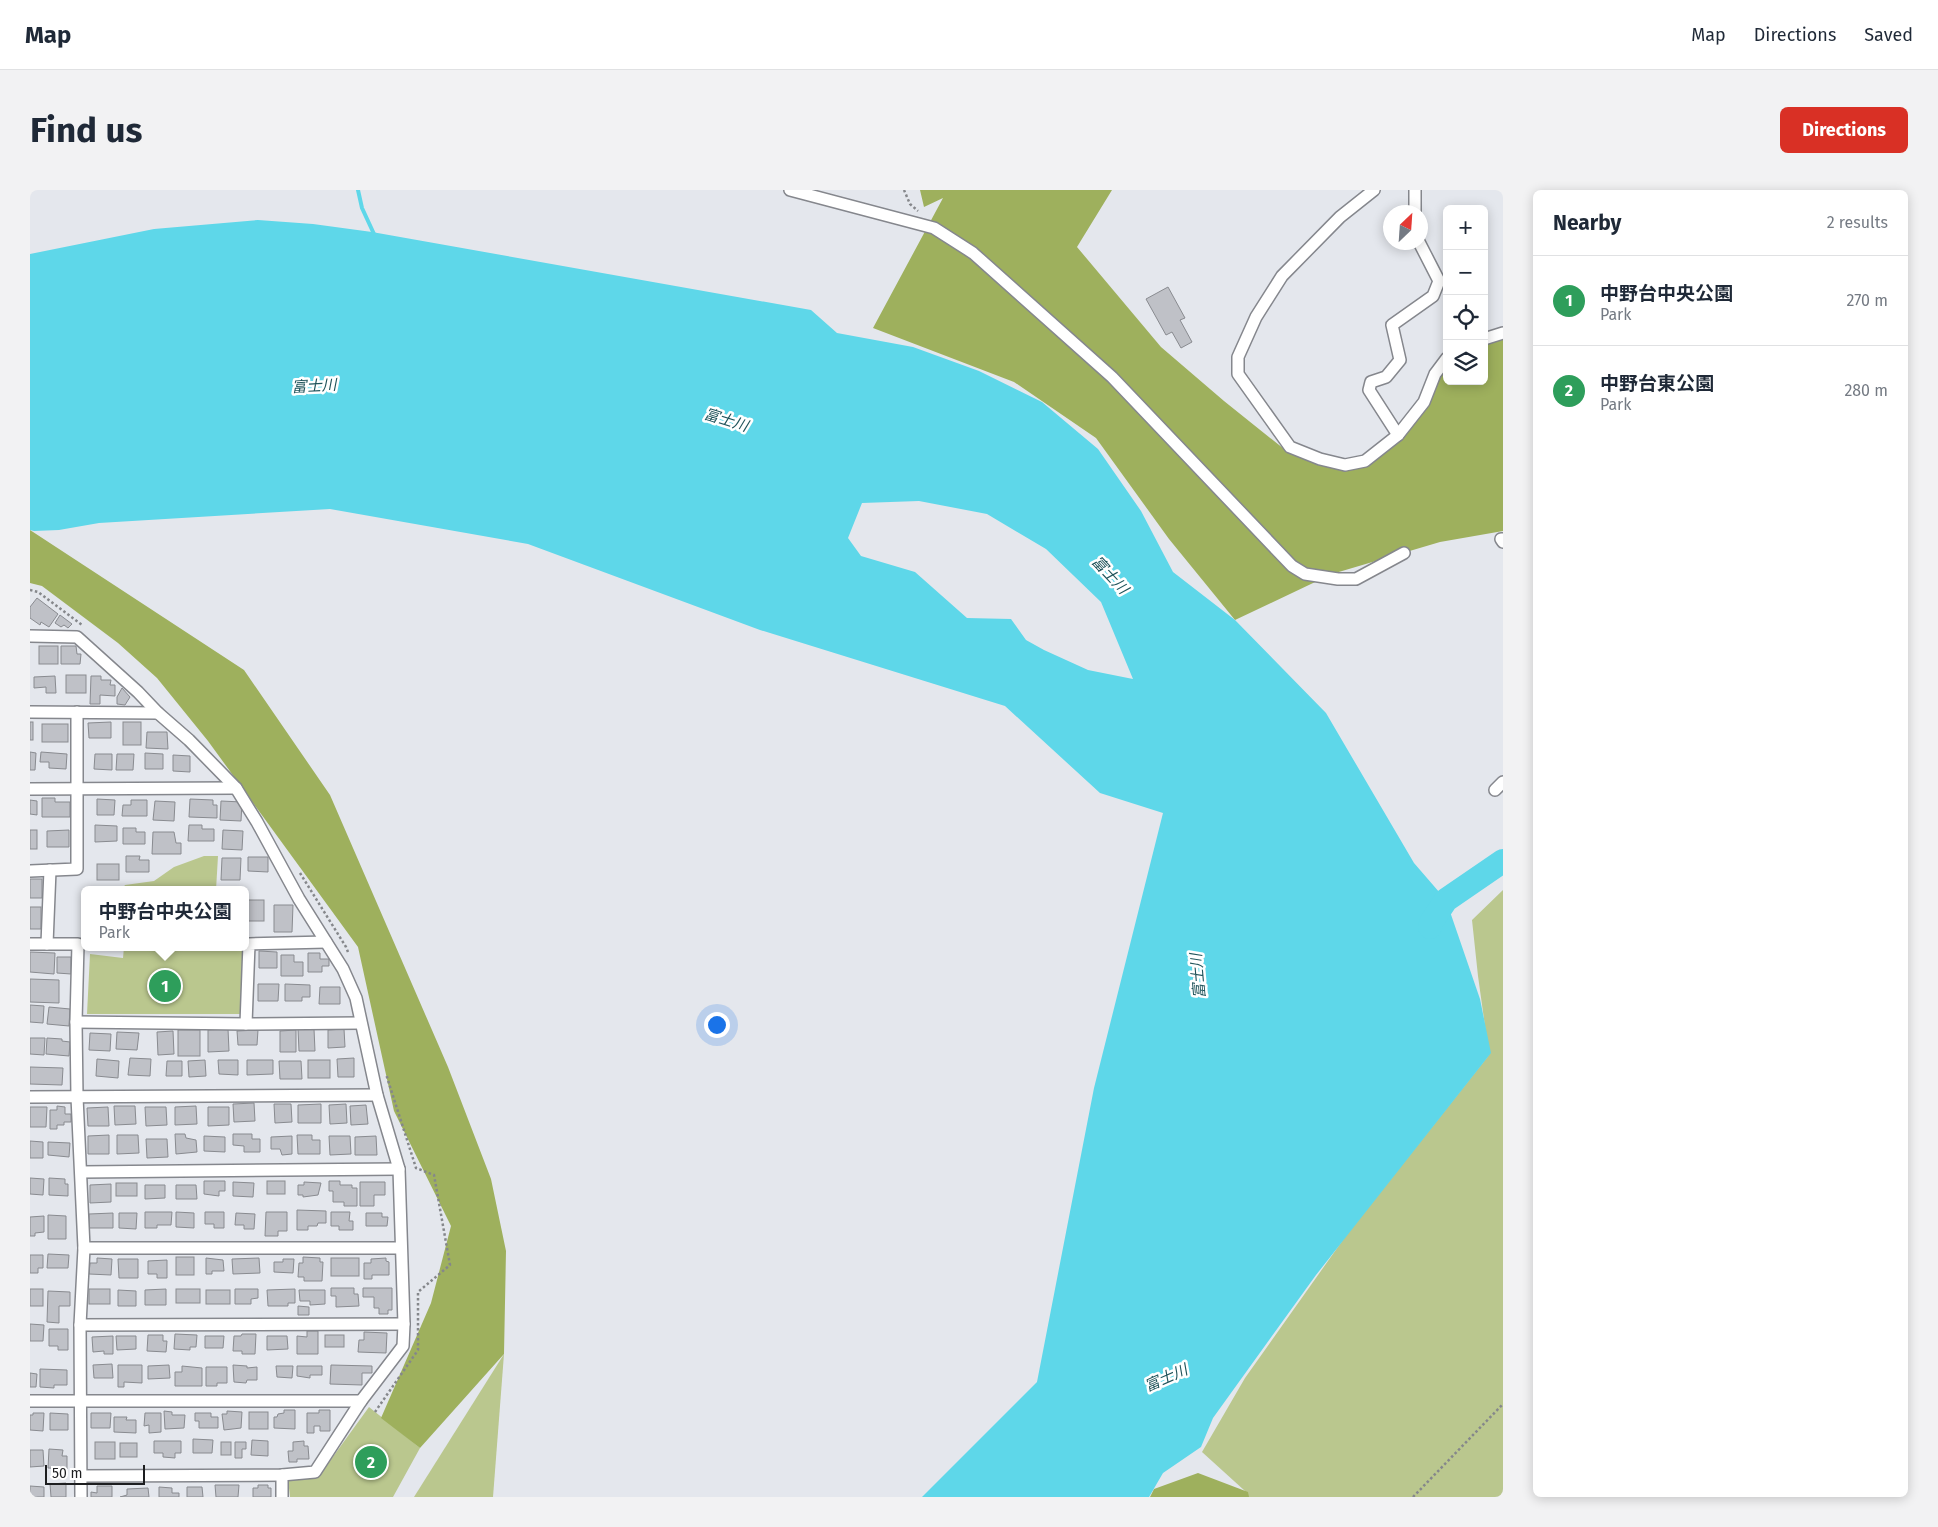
<!DOCTYPE html>
<html lang="en">
<head>
<meta charset="utf-8">
<style>
  body { margin:0; font-family:"Fira Sans","Noto Sans JP",sans-serif; background:#f2f2f3; color:#1f2937 }
  .controls { position:absolute; right:15px; top:15px; display:grid; overflow:hidden; border-radius:8px; box-shadow:0 2px 12px #0003 }
  .controls button { width:45px; height:45px; display:grid; place-items:center; padding:0; border:0; border-bottom:1px solid #e0e1e3; background:#fff; color:#1f2937; font:25px sans-serif }
  .compass { position:absolute; left:1353px; top:15px; width:45px; height:45px; border-radius:50%; background:#fff; box-shadow:0 2px 12px #0003; rotate:25deg }
  .scale { position:absolute; left:15px; bottom:12px; width:100px; box-sizing:border-box; padding-left:5px; border:2px solid #1d1e20; border-top:0; font-size:14px; line-height:18px; white-space:nowrap; color:#1d1e20; -webkit-text-stroke:4px #fff; paint-order:stroke }
  .you { position:absolute; left:686px; top:834px; width:18px; height:18px; margin:-12px; border:4px solid #fff; border-radius:50%; background:#1a73e8; box-shadow:0 0 0 8px #1a73e833 }
  .badge { display:grid; place-items:center; width:32px; height:32px; border-radius:50%; background:#d93025; color:#fff; font-size:16px; font-weight:700 }
  .pin { position:absolute; translate:-50% -50%; border:2px solid #fff; box-shadow:0 1px 5px #0006 }
  .popup { position:absolute; left:51px; top:696px; width:168px; height:65px; box-sizing:border-box; display:grid; place-content:center; border-radius:8px; background:#fff; filter:drop-shadow(0 1px 4px #0005); font-size:16px; white-space:nowrap; color:#747a83 }
  .popup b { font-size:19px; color:#1f2937 }
  .popup::after { content:''; position:absolute; left:50%; top:100%; margin-left:-10px; border:10px solid transparent; border-top-color:#fff }
  .list { margin:0; padding:0; list-style:none }
  h2 { display:flex; justify-content:space-between; align-items:center; height:65px; margin:0; padding:0 20px; font-size:21px }
  h2 small { font-size:16px; font-weight:400; color:#747a83 }
  .list li { display:grid; grid-template-columns:32px 1fr auto; gap:15px; align-items:center; box-sizing:border-box; height:90px; padding:0 20px; border-top:1px solid #e0e1e3 }
  .list b { display:block; font-size:19px; white-space:nowrap }
  .list p { margin:0; font-size:16px; white-space:nowrap; color:#747a83 }
  .list em { font-size:16px; font-style:normal; color:#747a83 }
  .icon { flex:none; width:28px; height:28px; fill:none; stroke:currentColor; stroke-width:2; stroke-linecap:round; stroke-linejoin:round }
  .map { position:relative; flex:none; width:1473px; height:1307px; overflow:hidden; border-radius:8px }
  header { display:flex; align-items:center; gap:30px; box-sizing:border-box; height:70px; padding:0 25px; background:#fff; border-bottom:1px solid #e0e1e3 }
  header strong { font-size:24px }
  nav { display:flex; gap:28px; margin-inline-start:auto; font-size:18px }
  .intro { display:flex; align-items:center; justify-content:space-between; box-sizing:border-box; height:120px; padding:0 30px }
  h1 { margin:0; font-size:35px }
  .button { padding:12px 22px; border-radius:8px; background:#d93025; color:#fff; font-size:18px; font-weight:700 }
  main { display:flex; gap:30px; padding:0 30px }
  aside { flex:1; background:#fff; border-radius:8px; box-shadow:0 2px 12px #0003 }
  .map>svg:first-child { display:block }
</style>
</head>
<body>
<header>
<strong>Map</strong>
<nav><a>Map</a><a>Directions</a><a>Saved</a></nav>
</header>
<div class="intro"><h1>Find us</h1><a class="button">Directions</a></div>
<main>
<div class="map">
<svg width="1473" height="1307" viewBox="0 0 1473 1307">
  <rect width="100%" height="100%" fill="#e4e7ed"/>
  <g fill="#bac78e">
    <polygon points="174,666 188,666 186,700 92,700 95,695 124,691 144,677"/>
    <polygon points="1473,700 1473,1307 1216,1307 1215,1301 1172,1262 1215,1188 1315,1047 1459,865 1448,786 1442,730"/>
    <path d="M94 757H185L186 760C195 760 204 757 213 757L210 824H57L60 764 93 768Z"/>
    <polygon points="474,1164 463,1307 384,1307"/>
    <polygon points="339,1217 390,1258 363,1307 260,1307 258,1289 289,1286"/>
  </g>
  <g fill="#9eb05d">
    <polygon points="890,0 1082,0 1047,57 1131,157 1194,211 1259,263 1339,271 1417,178 1417,191 1454,191 1454,153 1473,145 1473,341 1410,352 1302,384 1205,430 1139,349 1066,248 984,192 843,138 913,8 894,17"/>
    <polygon points="0,340 214,480 300,605 418,877 461,989 476,1061 474,1164 390,1258 351,1228 401,1113 421,1036 364,921 328,757 178,551 127,488 88,453 12,396 0,393"/>
    <polygon points="1168,1283 1218,1302 1219,1307 1120,1307 1124,1299"/>
  </g>
  <path fill="#5ed7e9" fill-rule="evenodd" d="M228 30 283 34 342 42 781 120 807 143 883 157 949 181 1012 212 1068 259 1111 321 1143 382 1205 430 1296 523 1384 673 1416 710 1450 809 1461 863 1286 1085 1183 1228 1171 1257 1133 1283 1119 1307H892L1007 1192 1064 898 1133 623 1070 603 975 516 730 440 498 354 300 319 69 333 29 340 4 341 0 340V64L124 39ZM889 311 957 324 1016 359 1071 412 1103 489 1058 480 1014 460 996 450 981 429 937 428 885 382 831 366 818 348 832 313Z"/>
  <g fill="none" stroke-linecap="round" stroke-linejoin="round">
    <polyline stroke="#5ed7e9" stroke-width="4" points="328,0 332,18 344,44"/>
    <polyline stroke="#5ed7e9" stroke-width="24" points="1400,737 1402,731 1416,710 1473,671"/>
  </g>
  <g fill="#bfc1c7" stroke="#898b90">
    <polygon points="1138,97 1155,128 1150,130 1162,152 1151,158 1142,142 1136,145 1116,109"/>
    <polygon points="7,408 28,424 19,437 11,432 10,435 0,428 0,417"/>
    <polygon points="30,425 42,434 38,438 34,435 31,437 25,433"/>
    <rect x="9" y="456" width="19" height="18"/>
    <polygon points="31,456 46,456 47,464 51,464 50,474 31,474"/>
    <rect x="36" y="485" width="20" height="18"/>
    <polygon points="25,486 26,503 16,503 16,497 4,498 4,487"/>
    <polygon points="61,486 71,486 71,490 81,490 80,495 85,495 85,506 70,505 70,514 60,514"/>
    <polygon points="92,498 100,507 95,515 87,514 87,507"/>
    <rect x="0" y="532" width="3" height="18"/>
    <polygon points="81,532 81,548 59,548 58,533"/>
    <rect x="93" y="532" width="18" height="23"/>
    <rect x="12" y="534" width="26" height="18"/>
    <polygon points="117,542 137,542 138,559 116,558"/>
    <polygon points="0,562 6,563 5,580 0,580"/>
    <polygon points="11,562 37,564 36,579 19,578 19,572 10,572"/>
    <polygon points="115,563 133,564 133,579 115,579"/>
    <polygon points="65,564 82,564 82,580 64,579"/>
    <polygon points="87,564 104,564 103,580 86,580"/>
    <polygon points="143,565 160,566 160,582 143,581"/>
    <polygon points="12,608 25,608 25,612 40,612 40,627 12,627"/>
    <polygon points="67,609 85,610 84,625 67,625"/>
    <polygon points="160,609 183,610 183,615 187,615 187,628 159,627"/>
    <polygon points="0,610 7,611 7,625 0,624"/>
    <polygon points="101,610 117,610 117,626 92,626 93,615 101,615"/>
    <polygon points="125,611 145,612 144,631 123,630"/>
    <polygon points="191,611 212,612 211,631 190,630"/>
    <polygon points="65,635 87,636 87,651 65,652"/>
    <polygon points="159,635 172,635 172,639 184,639 184,651 158,651"/>
    <polygon points="93,638 106,638 106,642 115,642 115,654 93,654"/>
    <rect x="0" y="640" width="7" height="19"/>
    <polygon points="39,640 39,657 17,657 17,641"/>
    <polygon points="193,640 213,641 212,660 192,659"/>
    <polygon points="123,642 144,642 146,653 151,653 151,664 122,664"/>
    <polygon points="96,666 110,666 109,670 119,670 119,682 96,682"/>
    <polygon points="218,667 238,667 238,682 218,681"/>
    <polygon points="192,668 211,668 210,690 191,690"/>
    <rect x="67" y="674" width="22" height="16"/>
    <rect x="0" y="689" width="12" height="19"/>
    <rect x="215" y="710" width="19" height="21"/>
    <polygon points="244,715 263,715 262,742 244,742"/>
    <rect x="0" y="717" width="11" height="22"/>
    <polygon points="229,761 247,762 247,778 229,778"/>
    <polygon points="0,762 25,763 24,784 0,782"/>
    <polygon points="278,763 290,763 290,769 299,769 299,776 292,776 292,782 278,782"/>
    <polygon points="251,765 264,765 264,772 273,772 273,786 251,786"/>
    <polygon points="27,767 41,767 41,784 27,783"/>
    <polygon points="0,789 29,790 29,813 0,812"/>
    <polygon points="228,794 249,794 248,811 228,811"/>
    <polygon points="255,794 280,795 280,807 272,807 272,811 255,811"/>
    <polygon points="290,797 310,797 310,814 289,814"/>
    <polygon points="0,815 14,816 13,833 0,832"/>
    <polygon points="19,817 40,819 39,836 17,834"/>
    <polygon points="198,839 199,861 178,862 178,840"/>
    <polygon points="268,839 284,839 285,861 269,861"/>
    <polygon points="314,839 315,857 298,858 298,840"/>
    <rect x="148" y="840" width="22" height="26"/>
    <polygon points="228,840 227,855 208,855 207,841"/>
    <polygon points="266,840 266,862 250,862 250,841"/>
    <polygon points="143,841 144,864 128,865 127,842"/>
    <polygon points="87,842 109,843 107,860 86,859"/>
    <polygon points="60,843 81,844 80,861 59,860"/>
    <polygon points="0,848 15,848 14,865 0,864"/>
    <polygon points="17,848 32,849 32,851 40,852 39,866 16,864"/>
    <polygon points="100,868 121,869 120,886 98,885"/>
    <polygon points="324,868 324,887 308,887 307,869"/>
    <polygon points="67,869 89,871 88,888 66,886"/>
    <polygon points="175,870 176,886 159,887 158,871"/>
    <polygon points="188,870 208,870 208,885 189,884"/>
    <polygon points="217,870 243,870 243,884 217,885"/>
    <rect x="278" y="870" width="22" height="18"/>
    <polygon points="137,871 152,871 152,886 136,886"/>
    <polygon points="249,871 271,871 272,889 250,889"/>
    <polygon points="0,877 33,878 32,895 0,894"/>
    <polygon points="224,913 225,931 204,932 203,914"/>
    <polygon points="244,914 261,914 262,932 245,933"/>
    <polygon points="291,914 291,933 268,933 268,915"/>
    <polygon points="316,914 317,933 300,934 299,915"/>
    <polygon points="336,915 338,934 321,935 320,916"/>
    <polygon points="27,916 35,917 35,924 41,924 41,932 34,932 34,935 27,935 27,939 20,939 20,920 27,920"/>
    <polygon points="84,916 105,916 106,934 85,935"/>
    <polygon points="166,916 167,934 145,935 145,917"/>
    <polygon points="0,917 17,917 16,937 0,937"/>
    <polygon points="78,917 79,936 58,936 57,918"/>
    <polygon points="115,917 136,917 137,935 116,936"/>
    <polygon points="178,917 199,917 199,935 178,936"/>
    <polygon points="145,944 155,944 156,948 166,950 167,962 146,964"/>
    <polygon points="203,944 222,944 222,949 230,949 230,962 214,962 214,956 203,955"/>
    <polygon points="79,945 79,964 58,964 58,946"/>
    <polygon points="87,945 108,945 109,963 87,964"/>
    <polygon points="267,945 282,945 282,950 290,950 290,964 268,964"/>
    <polygon points="174,946 195,947 195,962 174,961"/>
    <polygon points="262,946 262,964 252,965 250,959 241,959 241,947"/>
    <polygon points="299,946 320,946 321,964 300,965"/>
    <polygon points="346,946 347,965 325,965 325,947"/>
    <polygon points="116,949 137,949 138,967 117,968"/>
    <polygon points="0,951 13,952 13,968 0,968"/>
    <polygon points="18,952 40,953 39,967 18,965"/>
    <polygon points="0,988 14,989 13,1005 0,1004"/>
    <polygon points="19,988 35,989 35,994 38,994 38,1006 19,1005"/>
    <polygon points="174,991 195,991 195,1001 189,1001 189,1006 174,1004"/>
    <rect x="237" y="991" width="18" height="13"/>
    <polygon points="299,991 310,991 310,995 322,995 322,998 327,998 327,1016 314,1016 314,1012 303,1012 303,1001 299,1001"/>
    <polygon points="203,992 224,993 223,1007 203,1006"/>
    <polygon points="274,992 291,993 288,1005 273,1007 273,1005 268,1005 268,995 274,995"/>
    <polygon points="330,992 355,992 355,1005 344,1005 344,1016 330,1016"/>
    <rect x="86" y="993" width="21" height="13"/>
    <polygon points="81,994 81,1012 60,1013 60,995"/>
    <polygon points="115,995 135,995 135,1008 115,1009"/>
    <polygon points="146,995 166,995 167,1009 146,1009"/>
    <polygon points="267,1020 296,1021 296,1033 288,1033 287,1036 278,1036 278,1040 267,1040"/>
    <polygon points="115,1022 142,1022 141,1035 127,1035 127,1038 115,1038"/>
    <polygon points="146,1022 164,1023 164,1038 146,1037"/>
    <polygon points="175,1022 194,1022 194,1038 184,1038 184,1034 175,1034"/>
    <polygon points="236,1022 257,1022 257,1041 248,1041 248,1046 235,1046"/>
    <polygon points="301,1022 320,1022 319,1031 323,1031 323,1040 309,1040 309,1036 301,1036"/>
    <polygon points="83,1023 83,1038 59,1038 59,1024"/>
    <polygon points="89,1023 107,1023 106,1039 89,1038"/>
    <polygon points="206,1023 225,1024 224,1039 214,1039 214,1035 205,1035"/>
    <polygon points="336,1023 352,1023 352,1027 358,1027 357,1036 336,1036"/>
    <polygon points="18,1025 36,1026 36,1049 18,1049"/>
    <polygon points="14,1026 14,1042 5,1043 5,1046 0,1046 0,1027"/>
    <polygon points="18,1064 39,1065 38,1078 17,1078"/>
    <polygon points="0,1065 13,1065 13,1078 8,1078 8,1083 0,1083"/>
    <rect x="146" y="1067" width="18" height="18"/>
    <polygon points="273,1067 290,1068 290,1072 293,1072 292,1091 274,1091 274,1087 268,1087 269,1073 273,1073"/>
    <polygon points="67,1068 82,1069 81,1085 59,1084 60,1073 67,1073"/>
    <polygon points="176,1068 193,1070 194,1081 182,1081 182,1084 176,1084"/>
    <polygon points="229,1068 230,1083 203,1084 202,1069"/>
    <rect x="301" y="1068" width="28" height="18"/>
    <polygon points="356,1068 356,1071 359,1072 359,1085 342,1085 342,1089 334,1089 334,1073 341,1073 341,1069"/>
    <polygon points="88,1069 108,1069 108,1088 89,1088"/>
    <polygon points="253,1069 264,1069 263,1083 244,1082 244,1072 253,1072"/>
    <polygon points="137,1070 137,1088 127,1088 127,1084 118,1084 118,1071"/>
    <polygon points="301,1098 324,1098 324,1104 328,1104 329,1116 306,1117 306,1106 301,1106"/>
    <polygon points="333,1098 362,1098 362,1120 358,1120 358,1124 349,1124 349,1118 344,1118 344,1107 333,1107"/>
    <rect x="0" y="1099" width="13" height="17"/>
    <rect x="59" y="1099" width="21" height="15"/>
    <polygon points="136,1099 136,1115 115,1115 115,1100"/>
    <rect x="146" y="1099" width="24" height="14"/>
    <polygon points="205,1099 228,1099 228,1108 221,1109 221,1114 205,1114"/>
    <polygon points="265,1099 265,1113 258,1113 258,1116 238,1116 237,1100"/>
    <polygon points="88,1100 106,1101 106,1116 88,1116"/>
    <rect x="176" y="1100" width="24" height="14"/>
    <polygon points="269,1100 295,1100 295,1114 280,1115 280,1111 270,1111"/>
    <polygon points="18,1101 40,1102 40,1116 29,1116 29,1133 17,1132"/>
    <polygon points="268,1116 279,1117 279,1125 268,1125"/>
    <polygon points="0,1134 14,1135 13,1151 0,1151"/>
    <polygon points="19,1139 38,1139 38,1160 28,1160 28,1156 19,1156"/>
    <polygon points="277,1141 288,1141 288,1164 267,1164 267,1146 277,1147"/>
    <polygon points="334,1142 357,1143 356,1163 328,1162 329,1150 334,1150"/>
    <polygon points="145,1144 167,1145 166,1157 160,1157 160,1160 144,1159"/>
    <polygon points="212,1144 226,1144 225,1164 212,1164 212,1161 203,1161 204,1146 211,1146"/>
    <polygon points="118,1145 133,1145 133,1151 137,1151 136,1162 117,1161"/>
    <rect x="295" y="1145" width="19" height="12"/>
    <polygon points="83,1146 83,1164 74,1164 74,1161 63,1162 62,1147"/>
    <polygon points="86,1146 106,1146 106,1159 87,1160"/>
    <polygon points="175,1146 194,1146 193,1158 175,1158"/>
    <polygon points="237,1146 257,1146 258,1159 237,1160"/>
    <polygon points="82,1174 83,1188 64,1188 63,1175"/>
    <polygon points="88,1175 112,1175 112,1193 94,1192 94,1197 88,1197"/>
    <polygon points="139,1175 140,1188 118,1189 118,1176"/>
    <polygon points="203,1175 217,1176 217,1178 227,1177 227,1190 217,1190 216,1193 204,1192"/>
    <polygon points="301,1175 342,1176 342,1183 332,1183 332,1195 300,1194"/>
    <polygon points="152,1176 172,1178 172,1196 145,1196 145,1182 152,1182"/>
    <polygon points="246,1176 263,1176 262,1188 247,1187"/>
    <polygon points="267,1176 292,1176 292,1185 280,1185 280,1188 267,1186"/>
    <polygon points="176,1177 197,1177 197,1193 187,1193 187,1196 176,1196"/>
    <polygon points="10,1179 37,1180 37,1195 24,1195 24,1198 10,1197"/>
    <polygon points="0,1183 7,1184 6,1197 0,1197"/>
    <polygon points="254,1220 265,1220 265,1239 244,1238 244,1227 247,1227 248,1224 254,1223"/>
    <polygon points="289,1220 300,1220 300,1241 290,1241 290,1236 284,1236 284,1243 277,1243 277,1223 289,1223"/>
    <polygon points="134,1221 142,1222 142,1225 155,1225 154,1238 135,1239"/>
    <polygon points="197,1221 212,1222 211,1238 194,1240 192,1224 197,1224"/>
    <rect x="219" y="1222" width="19" height="17"/>
    <polygon points="3,1223 14,1223 13,1241 0,1240 0,1225 3,1225"/>
    <polygon points="20,1223 38,1224 38,1240 20,1240"/>
    <polygon points="61,1223 81,1223 80,1238 61,1238"/>
    <polygon points="115,1223 131,1223 131,1242 119,1243 119,1235 114,1236"/>
    <polygon points="165,1223 181,1223 181,1227 188,1227 188,1238 169,1238 169,1231 165,1231"/>
    <polygon points="84,1227 97,1227 96,1230 106,1230 106,1243 84,1242"/>
    <polygon points="163,1249 183,1250 182,1263 163,1263"/>
    <polygon points="222,1250 238,1251 238,1266 221,1265"/>
    <polygon points="124,1251 151,1251 151,1263 145,1263 145,1268 133,1267 133,1263 124,1263"/>
    <polygon points="274,1251 274,1256 278,1256 279,1269 267,1269 267,1272 259,1272 258,1261 263,1261 263,1252"/>
    <rect x="65" y="1252" width="20" height="17"/>
    <rect x="191" y="1252" width="10" height="13"/>
    <polygon points="205,1252 216,1252 216,1259 212,1259 212,1268 205,1268"/>
    <rect x="90" y="1253" width="17" height="14"/>
    <polygon points="19,1259 33,1260 32,1266 37,1266 37,1279 18,1278"/>
    <polygon points="0,1260 13,1260 14,1276 0,1277"/>
    <polygon points="36,1293 36,1307 21,1307 20,1294"/>
    <polygon points="185,1295 209,1295 208,1307 186,1307"/>
    <polygon points="228,1295 238,1295 238,1298 241,1298 241,1307 223,1307 223,1298 228,1298"/>
    <polygon points="0,1296 14,1297 14,1307 0,1307"/>
    <polygon points="67,1296 82,1296 82,1307 61,1307 61,1302 67,1303"/>
    <polygon points="129,1297 142,1298 142,1303 149,1303 149,1307 129,1307"/>
    <polygon points="157,1297 172,1297 173,1307 157,1307"/>
    <polygon points="118,1298 119,1307 90,1307 97,1305 97,1299"/>
  </g>
  <g fill="none" stroke-linecap="round" stroke-linejoin="round">
    <defs>
      <g id="minor">
        <polyline points="760,0 904,38 943,63 1082,187 1262,376 1275,384 1308,389 1326,389 1374,363"/>
        <polyline points="1344,0 1310,27 1252,86 1226,127 1208,167 1208,184 1260,257 1290,269 1315,275 1335,271 1368,245 1394,212 1405,184 1417,168"/>
        <polyline points="1385,22 1385,0"/>
        <polyline points="1454,149 1473,143"/>
        <polyline points="1368,245 1339,200 1341,192 1356,187 1370,170 1362,135 1403,106 1409,91 1389,52"/>
        <polyline points="1473,349 1471,349 1473,352"/>
        <polyline points="0,446 47,447 108,502 128,523 159,550 206,598 227,632 269,709 313,779 326,808 347,905 369,979 374,1134 373,1156 331,1211 285,1282 252,1285 51,1286"/>
        <polyline points="0,522 128,523"/>
        <polyline points="0,599 206,598"/>
        <polyline points="1465,600 1473,592"/>
        <polyline points="0,681 47,679 47,522"/>
        <polyline points="0,754 48,754 46,832 47,907 54,1058 50,1135 51,1307"/>
        <polyline points="17,754 20,680"/>
        <polyline points="46,832 216,834 330,833"/>
        <polyline points="216,834 219,754 296,752"/>
        <polyline points="0,907 347,905"/>
        <polyline points="52,982 369,979"/>
        <polyline points="54,1058 370,1058"/>
        <polyline points="50,1135 374,1134"/>
        <polyline points="0,1211 331,1211"/>
        <polyline points="252,1307 252,1285"/>
      </g>
    </defs>
    <use href="#minor" stroke="#85878d" stroke-width="14"/>
    <g stroke="#85878b" stroke-width="2.5" stroke-dasharray="2.5 2.5" stroke-linecap="butt">
      <polyline points="874,0 880,14 888,21"/>
      <polyline points="0,400 8,402 52,435"/>
      <polyline points="270,683 316,757 318,762"/>
      <polyline points="345,1222 388,1160 388,1102 420,1075 404,985 386,978 356,884"/>
      <polyline points="1383,1307 1473,1214"/>
    </g>
    <use href="#minor" stroke="#fff" stroke-width="11"/>
  </g>
  <g text-anchor="middle" stroke-width="5" stroke-linejoin="round" paint-order="stroke">
    <g font-size="15" font-style="italic" fill="#20545b" stroke="#fff">
      <text transform="translate(284 196) rotate(-3)" y="5">富士川</text>
      <text transform="translate(696 230) rotate(17)" y="5">富士川</text>
      <text transform="translate(1080 385) rotate(47)" y="5">富士川</text>
      <text transform="translate(1168 786) rotate(-95)" y="5">富士川</text>
      <text transform="translate(1136 1188) rotate(-24)" y="5">富士川</text>
    </g>
  </g>
</svg>
<div class="controls">
<button>+</button>
<button>−</button>
<button><svg class="icon" aria-label="locate" viewBox="0 0 24 24"><circle cx="12" cy="12" r="6"/><path d="M12 2v4M12 18v4M2 12h4M18 12h4"/></svg></button>
<button><svg class="icon" aria-label="layers" viewBox="0 0 24 24"><path d="M12 4l9 5-9 5-9-5zM3 14l9 5 9-5"/></svg></button>
</div>
<svg class="compass" viewBox="-18 -18 36 36"><path d="M0-13l5 13h-10z" fill="#e53935"/><path d="M0 13l5-13h-10z" fill="#747a83"/></svg>
<div class="scale">50 m</div>
<div class="you"></div>
<div class="pin badge" style="left:135px;top:796px;background:#2e9e5b">1</div>
<div class="popup"><b>中野台中央公園</b>Park</div>
<div class="pin badge" style="left:341px;top:1272px;background:#2e9e5b">2</div>
</div>
<aside>
<h2>Nearby<small>2 results</small></h2>
<ul class="list">
<li><span class="badge" style="background:#2e9e5b">1</span><div><b>中野台中央公園</b><p>Park</p></div><em>270 m</em></li>
<li><span class="badge" style="background:#2e9e5b">2</span><div><b>中野台東公園</b><p>Park</p></div><em>280 m</em></li>
</ul>
</aside>
</main>
</body>
</html>
